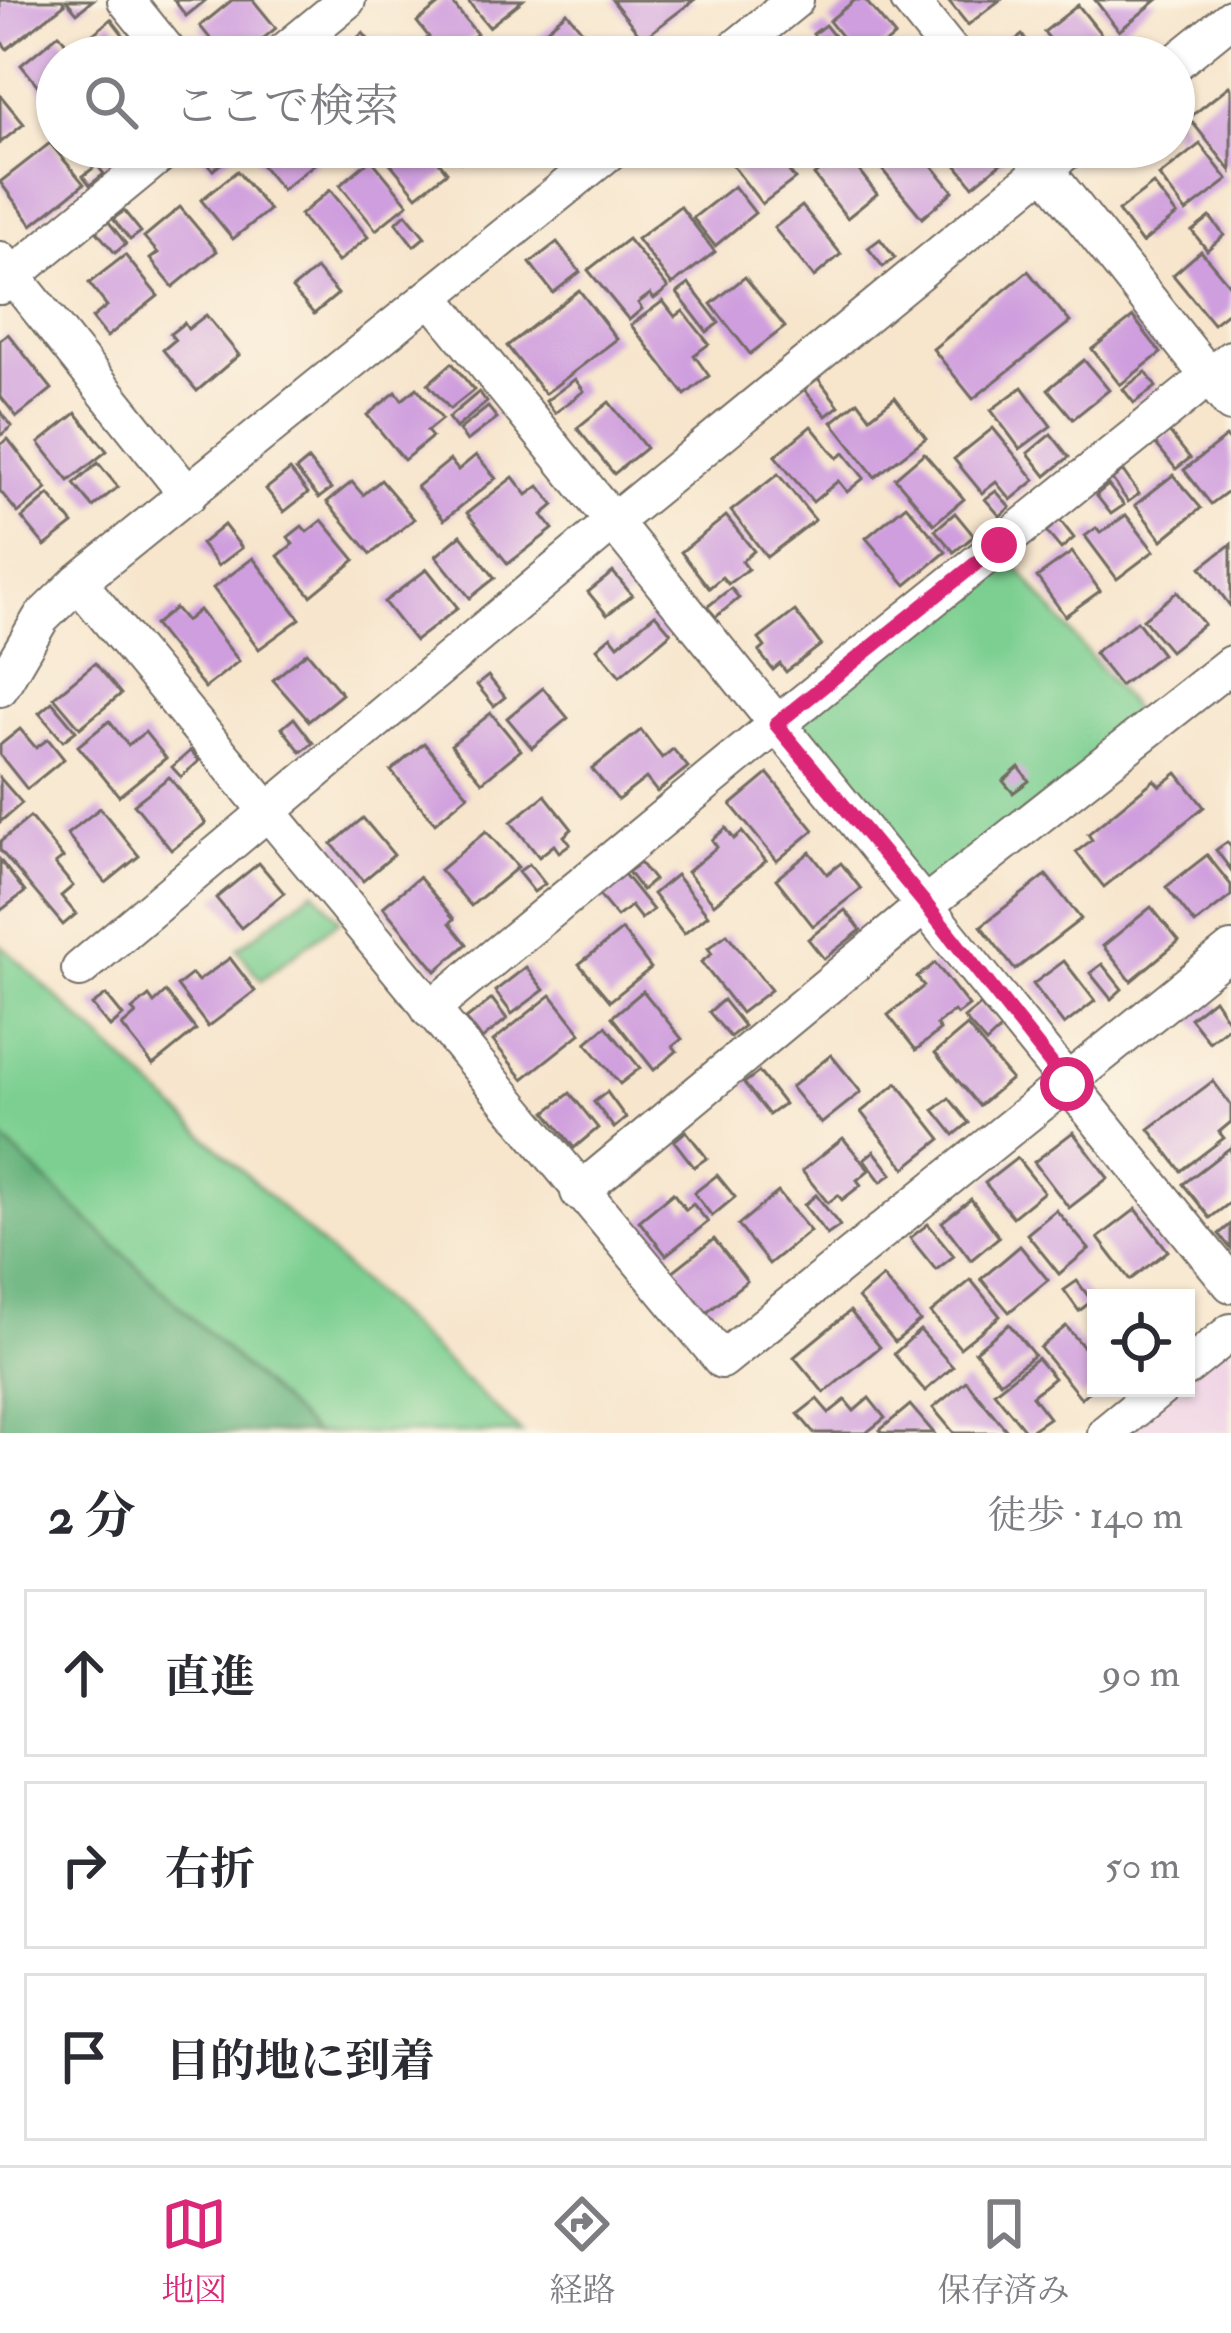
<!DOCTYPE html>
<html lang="ja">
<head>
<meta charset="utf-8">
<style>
  body { margin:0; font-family:"IM FELL Double Pica","Noto Serif JP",serif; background:#f2f2f3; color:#2b2b33 }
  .controls { position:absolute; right:36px; bottom:36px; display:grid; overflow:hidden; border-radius:0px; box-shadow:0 3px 9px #0004 }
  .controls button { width:108px; height:108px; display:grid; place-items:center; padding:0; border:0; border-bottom:3px solid #e1e1e2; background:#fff; color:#2b2b33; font:60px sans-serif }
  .stop { position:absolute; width:36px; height:36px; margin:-27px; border:9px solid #db2777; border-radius:50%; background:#fff }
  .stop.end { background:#db2777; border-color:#fff; box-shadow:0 3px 12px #0008 }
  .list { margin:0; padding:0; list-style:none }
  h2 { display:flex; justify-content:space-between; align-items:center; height:156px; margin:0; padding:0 48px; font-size:51px }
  h2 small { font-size:39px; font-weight:400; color:#7c7c81 }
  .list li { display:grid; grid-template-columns:78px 1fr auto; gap:36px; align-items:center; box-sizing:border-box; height:168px; margin:0 24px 24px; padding:0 24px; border:3px solid #e1e1e2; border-radius:0px }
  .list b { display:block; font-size:45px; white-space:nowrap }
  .list em { font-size:39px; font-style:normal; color:#7c7c81 }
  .icon { flex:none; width:66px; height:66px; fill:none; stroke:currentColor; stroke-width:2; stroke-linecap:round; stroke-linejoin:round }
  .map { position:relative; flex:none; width:1231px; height:1433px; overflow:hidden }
  .search { position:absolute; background:#fff; box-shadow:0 3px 9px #0004; left:36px; right:36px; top:36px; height:132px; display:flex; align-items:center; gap:30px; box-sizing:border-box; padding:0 42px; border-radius:66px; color:#7c7c81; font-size:45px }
  .sheet { height:732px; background:#fff }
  nav { display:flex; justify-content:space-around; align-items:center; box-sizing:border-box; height:168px; border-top:3px solid #e1e1e2; background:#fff; font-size:33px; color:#7c7c81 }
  nav a { display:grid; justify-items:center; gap:6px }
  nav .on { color:#db2777 }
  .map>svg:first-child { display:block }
</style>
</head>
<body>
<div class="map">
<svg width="1231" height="1433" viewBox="0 0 1231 1433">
  <rect width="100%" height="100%" fill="#fcf5e5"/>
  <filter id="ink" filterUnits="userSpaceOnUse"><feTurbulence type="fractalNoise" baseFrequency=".00833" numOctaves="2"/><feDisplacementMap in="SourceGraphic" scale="24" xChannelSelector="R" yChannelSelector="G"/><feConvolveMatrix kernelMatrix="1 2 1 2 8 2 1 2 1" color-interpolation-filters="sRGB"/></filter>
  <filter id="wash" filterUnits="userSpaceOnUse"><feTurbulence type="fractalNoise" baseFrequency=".004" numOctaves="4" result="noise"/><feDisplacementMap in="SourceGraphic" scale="48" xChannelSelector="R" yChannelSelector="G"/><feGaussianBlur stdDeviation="2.7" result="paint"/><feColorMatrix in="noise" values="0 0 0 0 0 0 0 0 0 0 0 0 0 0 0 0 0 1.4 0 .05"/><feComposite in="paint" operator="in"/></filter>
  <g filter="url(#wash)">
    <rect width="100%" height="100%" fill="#f7e5cc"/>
    <polygon fill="#efd0e6" points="1231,1332 1231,1433 1106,1433 1161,1388 1186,1388 1186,1368"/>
    <g fill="#7ccf91" stroke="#547d5e" stroke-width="3">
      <polygon points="999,545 1148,727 925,905 776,725"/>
      <polygon points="314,890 340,920 261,980 237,949"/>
      <polygon points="0,944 522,1433 314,1433 0,1137"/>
    </g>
    <polygon fill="#65b27b" stroke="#486e53" stroke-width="3" points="0,1137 314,1433 0,1433"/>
    <g id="blocks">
      <g fill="#cf9ede">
        <polygon points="0,0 62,0 65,4 7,49 0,40"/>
        <polygon points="66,0 93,0 77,13"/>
        <polygon points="174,0 206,0 186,16"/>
        <polygon points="232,0 253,0 276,28 241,57 225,57 200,26"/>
        <polygon points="444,0 450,0 477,34 448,57 432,57 421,44 429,37 417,22"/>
        <polygon points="467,0 523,0 489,27"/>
        <polygon points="612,0 694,0 643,39"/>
        <polygon points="855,0 865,0 895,36 869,57 858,57 829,21"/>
        <polygon points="948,0 1000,0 968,25"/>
        <polygon points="1095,0 1157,0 1119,31"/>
        <polygon points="1078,5 1119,57 1086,57 1082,51 1075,56 1065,44 1058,49 1044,32"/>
        <polygon points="567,12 603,57 528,57 522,50"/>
        <polygon points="111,19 135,50 126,57 110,57 92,35"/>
        <polygon points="825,25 848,53 844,57 831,57 813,34"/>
        <polygon points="363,33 382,57 341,57 338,54"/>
        <polygon points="59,34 72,51 87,39 102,57 57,57 57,109 21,65"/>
        <polygon points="1022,35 1030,46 1015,57 1001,57 998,53"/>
        <polygon points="1229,86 1231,89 1231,171 1189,118"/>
        <polygon points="0,95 24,124 0,143"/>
        <polygon points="1174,112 1187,129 1174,139"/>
        <polygon points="50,143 84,184 32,225 0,182"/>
        <polygon points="1200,144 1228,180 1186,212 1159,176"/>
        <polygon points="88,147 109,147 117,156 104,166"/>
        <polygon points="202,147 231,147 235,152 213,170 198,151"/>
        <polygon points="258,147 304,147 317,162 282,190 253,155 260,150"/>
        <polygon points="388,147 427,147 447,172 417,196 381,152"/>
        <polygon points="447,147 479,147 460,162"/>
        <polygon points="728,147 770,147 795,179 762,204 722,152"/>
        <polygon points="785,147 820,147 799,164"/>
        <polygon points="891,147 917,147 953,191 922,218 875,161"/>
        <polygon points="942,147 995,147 1005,160 973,186"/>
        <polygon points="844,151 877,194 847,218 814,175"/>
        <polygon points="371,159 408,204 376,230 340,185"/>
        <polygon points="97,165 104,174 90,185 83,176"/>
        <polygon points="237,171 269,210 233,239 201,200"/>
        <polygon points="1153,184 1177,215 1142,243 1118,211"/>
        <polygon points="734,186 755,213 715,246 693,218"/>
        <polygon points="330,190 368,237 338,262 300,215"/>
        <polygon points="680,206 715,252 672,285 637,239"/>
        <polygon points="802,206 841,254 814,277 774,228"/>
        <polygon points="180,207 217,251 173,287 150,259 158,253 144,237"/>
        <polygon points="124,211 141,232 130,240 113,219"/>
        <polygon points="406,214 425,237 414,246 396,223"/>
        <polygon points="1210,217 1224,235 1207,250 1192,231"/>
        <polygon points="108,221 126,244 115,253 96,231"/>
        <polygon points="628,239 668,288 654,299 650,294 638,303 642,309 629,320 588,270"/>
        <polygon points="880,239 895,258 883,267 868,248"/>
        <polygon points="557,242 580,272 553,293 530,263"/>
        <polygon points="1201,251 1231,287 1231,310 1213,324 1173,275"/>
        <polygon points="125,255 158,296 107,337 92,318 107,306 89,283"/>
        <polygon points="316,269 338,294 314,314 292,289"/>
        <polygon points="1028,271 1070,322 973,399 933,349"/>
        <polygon points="745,277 785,327 750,354 711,304"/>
        <polygon points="689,284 719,323 707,332 677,293"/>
        <polygon points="579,290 617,339 545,394 507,346"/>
        <polygon points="663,301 675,317 683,311 709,344 694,355 709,376 685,395 631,325"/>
        <polygon points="206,315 239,355 197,391 163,350 175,340 170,334 184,323 188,329"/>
        <polygon points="1133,317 1161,353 1120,385 1092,349"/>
        <polygon points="8,334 52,389 17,417 0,396 0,340"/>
        <polygon points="1084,360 1109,390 1073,419 1048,389"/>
        <polygon points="452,363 474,390 450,409 428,384"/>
        <polygon points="1146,372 1156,387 1134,403 1123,389"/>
        <polygon points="817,377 839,406 826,416 803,388"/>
        <polygon points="575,379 584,391 555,413 546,401"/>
        <polygon points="1022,387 1051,426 1020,449 991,410"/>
        <polygon points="417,388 442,419 427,431 432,437 404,460 367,415 396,392 402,400"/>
        <polygon points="479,392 487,402 456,428 448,418"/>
        <polygon points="895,397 926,438 875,477 832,422 858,401 870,417"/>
        <polygon points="609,402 646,448 614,474 577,428"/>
        <polygon points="488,407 497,418 467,441 459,430"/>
        <polygon points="0,411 12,426 0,436"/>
        <polygon points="76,413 107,451 69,481 39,443"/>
        <polygon points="811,426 837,458 844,453 864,478 847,492 838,481 813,502 775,456"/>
        <polygon points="993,428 1035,480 1011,500 996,482 982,493 954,459"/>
        <polygon points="1169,432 1190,458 1176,469 1155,443"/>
        <polygon points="1051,434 1069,457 1046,476 1028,453"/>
        <polygon points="1226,437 1231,443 1231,489 1211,504 1184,470"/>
        <polygon points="8,439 47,489 18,513 0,491 0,445"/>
        <polygon points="924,453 964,499 934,524 895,478"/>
        <polygon points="476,455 496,478 444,520 417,487 450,460 458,470"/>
        <polygon points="308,460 331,489 319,498 296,470"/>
        <polygon points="98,463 118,487 93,507 74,484"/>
        <polygon points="290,470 308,493 284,512 266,489"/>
        <polygon points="1123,471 1139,494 1128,502 1112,479"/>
        <polygon points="778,474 815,520 767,557 731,511"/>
        <polygon points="1173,475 1201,508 1162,540 1135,505"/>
        <polygon points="513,477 527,495 539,486 554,505 542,515 553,529 508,564 467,513"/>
        <polygon points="381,480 414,519 371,554 327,502 352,482 363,495"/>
        <polygon points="1108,485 1124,505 1111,514 1096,495"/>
        <polygon points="996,491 1010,507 1000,516 985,499"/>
        <polygon points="49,495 73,524 45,546 22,518"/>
        <polygon points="906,505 946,552 906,585 866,538"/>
        <polygon points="955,513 974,536 954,552 935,530"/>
        <polygon points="1126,515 1154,551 1117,579 1085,536 1096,528 1100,533"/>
        <polygon points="726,516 754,551 742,561 748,569 728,584 722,577 709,588 681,552"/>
        <polygon points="1059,519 1074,538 1061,549 1045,530"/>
        <polygon points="322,520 355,560 311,596 278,556 293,544 288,537 302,526 307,532"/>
        <polygon points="224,525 242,548 218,566 201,544"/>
        <polygon points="461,535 495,578 470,598 436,556"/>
        <polygon points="1231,544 1231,607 1201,567"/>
        <polygon points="1072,552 1100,591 1065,616 1037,577"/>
        <polygon points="253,558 300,619 259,649 213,588"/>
        <polygon points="427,569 458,608 415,641 384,602"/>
        <polygon points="613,572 632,595 607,615 588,592"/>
        <polygon points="731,588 739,598 716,617 707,607"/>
        <polygon points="1177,592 1204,624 1170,651 1143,619"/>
        <polygon points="175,608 186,621 199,610 239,661 205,688 154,625"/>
        <polygon points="795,611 821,645 786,672 780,664 773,670 759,652 765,647 759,639"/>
        <polygon points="655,614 671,633 620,676 597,648 611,636 618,645"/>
        <polygon points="1137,621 1162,654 1120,686 1094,653"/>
        <polygon points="307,652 342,694 309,721 273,680"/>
        <polygon points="95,663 121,694 80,728 54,697"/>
        <polygon points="488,676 505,697 494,706 477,685"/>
        <polygon points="543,688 568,718 532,748 507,718"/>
        <polygon points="52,702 76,731 63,741 39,713"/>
        <polygon points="491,713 521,750 482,782 451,745"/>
        <polygon points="294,718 313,743 301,752 282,728"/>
        <polygon points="109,721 128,745 145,732 166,758 119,796 78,746"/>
        <polygon points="20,729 36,748 48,739 64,759 27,789 0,755 0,745"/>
        <polygon points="641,730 662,758 673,749 688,767 657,792 646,778 618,800 592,769"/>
        <polygon points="424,743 468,795 435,823 391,771"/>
        <polygon points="190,751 199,761 181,777 172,767"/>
        <polygon points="1019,767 1029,781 1013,793 1003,781"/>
        <polygon points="1177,773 1204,807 1104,887 1076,852 1092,840 1088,834 1154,780 1160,786"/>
        <polygon points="768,774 814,830 777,861 731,805"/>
        <polygon points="169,777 206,823 171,850 134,804"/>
        <polygon points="0,778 22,803 0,822"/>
        <polygon points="545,795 572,829 564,836 570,844 559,852 554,845 539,857 511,822"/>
        <polygon points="100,808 139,856 106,883 67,834"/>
        <polygon points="30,817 63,858 55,864 73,886 61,896 76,914 63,925 0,850 0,842"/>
        <polygon points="363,818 394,855 363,881 332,844"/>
        <polygon points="726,828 734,839 742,832 766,861 714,904 687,872 717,847 712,840"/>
        <polygon points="486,831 518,867 471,906 440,870"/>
        <polygon points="1227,842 1231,847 1231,870 1216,850"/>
        <polygon points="810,852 827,874 841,863 861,889 813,926 776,879"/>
        <polygon points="1207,855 1231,885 1231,896 1195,924 1166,887"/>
        <polygon points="0,860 25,892 0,911"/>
        <polygon points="259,863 284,893 241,928 216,898"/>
        <polygon points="640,863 654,880 642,890 628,872"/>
        <polygon points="529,864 545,884 534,892 518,872"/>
        <polygon points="624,874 653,910 641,919 631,906 617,917 598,894"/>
        <polygon points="676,875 708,915 684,934 653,894"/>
        <polygon points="1046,875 1081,919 1015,970 981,926"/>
        <polygon points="419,877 454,919 450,923 467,944 436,971 383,907"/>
        <polygon points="1151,907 1179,941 1131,981 1103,946"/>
        <polygon points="845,910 861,930 824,959 808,939"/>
        <polygon points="622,930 651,968 610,1001 579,964"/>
        <polygon points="727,934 771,990 741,1013 701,962 712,954 708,948"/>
        <polygon points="230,958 255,991 208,1027 177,986 192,974 198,981"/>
        <polygon points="1064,961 1095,1001 1064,1025 1033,984"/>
        <polygon points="935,963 969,1006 957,1015 954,1011 936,1025 940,1030 916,1050 888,1015 924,986 917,977"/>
        <polygon points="1102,964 1122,989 1111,999 1090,973"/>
        <polygon points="526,967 544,990 512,1014 495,991"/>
        <polygon points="643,991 682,1039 673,1046 677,1051 654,1070 612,1017"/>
        <polygon points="166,992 196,1030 153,1065 122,1026 136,1014 132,1010 149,996 154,1003"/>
        <polygon points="106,995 123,1016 110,1027 92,1005"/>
        <polygon points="551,995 581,1033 523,1079 493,1041"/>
        <polygon points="492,999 507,1019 482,1039 466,1019"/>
        <polygon points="1214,999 1231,1025 1209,1042 1190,1018"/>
        <polygon points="723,1000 744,1026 730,1037 709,1012"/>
        <polygon points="980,1005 1001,1029 986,1043 964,1018"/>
        <polygon points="606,1026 640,1068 620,1084 586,1043"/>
        <polygon points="967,1026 1011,1079 979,1106 935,1053"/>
        <polygon points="831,1055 861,1092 821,1124 791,1087"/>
        <polygon points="759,1072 784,1104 769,1115 744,1083"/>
        <polygon points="1213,1081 1231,1105 1231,1122 1219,1132 1224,1138 1181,1171 1149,1129"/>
        <polygon points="897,1083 941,1139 905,1168 861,1112"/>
        <polygon points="607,1092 626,1118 614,1128 594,1102"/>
        <polygon points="570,1093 598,1128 574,1148 546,1112"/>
        <polygon points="949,1098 969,1123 954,1135 934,1110"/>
        <polygon points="686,1131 707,1158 694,1167 674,1141"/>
        <polygon points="1073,1132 1108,1178 1069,1208 1034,1162"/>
        <polygon points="843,1138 869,1170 857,1180 861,1185 842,1200 838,1195 828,1203 802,1171"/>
        <polygon points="1231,1147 1231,1202 1210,1218 1183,1184"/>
        <polygon points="874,1151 892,1174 881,1182 864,1159"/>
        <polygon points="1017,1158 1044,1192 1013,1217 985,1183"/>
        <polygon points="717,1175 735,1197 712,1216 694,1193"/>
        <polygon points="778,1192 810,1231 769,1264 738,1225"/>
        <polygon points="673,1193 686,1210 693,1204 708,1222 666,1255 639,1221"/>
        <polygon points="816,1195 840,1226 827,1235 804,1205"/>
        <polygon points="971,1199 999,1237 971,1260 942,1222"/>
        <polygon points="1136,1209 1168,1251 1130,1280 1098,1238"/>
        <polygon points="1056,1210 1089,1249 1059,1274 1027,1234"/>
        <polygon points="928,1224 954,1256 936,1270 910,1238"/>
        <polygon points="1231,1224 1231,1249 1219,1234"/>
        <polygon points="714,1239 747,1281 705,1314 672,1272"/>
        <polygon points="1020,1246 1048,1280 1009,1312 981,1279"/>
        <polygon points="883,1277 920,1321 895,1342 858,1298"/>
        <polygon points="971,1280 1000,1316 960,1348 931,1313"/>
        <polygon points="1077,1281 1092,1301 1079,1311 1064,1290"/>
        <polygon points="850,1311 880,1347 824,1393 794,1357"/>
        <polygon points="1009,1324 1034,1355 1000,1382 975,1351"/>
        <polygon points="1066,1326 1096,1362 1096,1386 1081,1398 1040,1348"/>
        <polygon points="920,1330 953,1367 925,1391 894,1354"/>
        <polygon points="1037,1358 1054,1378 1032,1396 1049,1418 1027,1433 994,1392"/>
        <polygon points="966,1381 1007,1431 1005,1433 954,1433 933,1408"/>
        <polygon points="869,1398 885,1418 866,1433 814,1433 798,1414 817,1399 829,1413 845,1400 854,1411"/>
        <polygon points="910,1405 934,1433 883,1433 880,1430"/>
      </g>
    </g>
  </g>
  <g filter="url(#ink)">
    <use href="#blocks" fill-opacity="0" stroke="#726c63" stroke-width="3"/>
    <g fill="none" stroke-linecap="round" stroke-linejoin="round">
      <defs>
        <g id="street">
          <polyline points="126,0 172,57"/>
          <polyline points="909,0 955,57"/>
          <polyline points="278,57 347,0"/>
          <polyline points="725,57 795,0"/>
          <polyline points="1174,64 1231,18"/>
          <polyline points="1027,147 1231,404"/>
          <polyline points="0,260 188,495"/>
          <polyline points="0,286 169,147"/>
          <polyline points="432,298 1231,1284"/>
          <polyline points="78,582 722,1360 1231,950"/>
          <polyline points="0,688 41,618 78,582 615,147"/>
          <polyline points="80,969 613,522 1071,147"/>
          <polyline points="430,1010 776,725 1231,359"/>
          <polyline points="579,1192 925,905 1231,664"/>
          <polyline points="1186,1368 1231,1332"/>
          <polyline points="1106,1433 1161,1388"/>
        </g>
      </defs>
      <use href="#street" stroke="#726c63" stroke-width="40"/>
      <use href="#street" stroke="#fff" stroke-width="36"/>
    </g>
  </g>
  <g fill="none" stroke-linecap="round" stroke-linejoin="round" filter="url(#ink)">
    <polyline stroke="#db2777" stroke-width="15" points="999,545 776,724 926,905 1067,1084"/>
  </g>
</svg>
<div class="controls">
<button><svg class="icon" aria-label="locate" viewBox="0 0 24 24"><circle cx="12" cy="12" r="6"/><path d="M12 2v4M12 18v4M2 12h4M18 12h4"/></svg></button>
</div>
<div class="stop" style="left:1067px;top:1084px"></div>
<div class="stop end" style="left:999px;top:545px"></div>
<div class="search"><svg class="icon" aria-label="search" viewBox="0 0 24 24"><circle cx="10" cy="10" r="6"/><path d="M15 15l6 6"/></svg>ここで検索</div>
</div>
<section class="sheet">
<h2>2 分<small>徒歩 · 140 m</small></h2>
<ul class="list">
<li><svg class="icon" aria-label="ahead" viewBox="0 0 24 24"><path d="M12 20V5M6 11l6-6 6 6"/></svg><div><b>直進</b></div><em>90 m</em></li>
<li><svg class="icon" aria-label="right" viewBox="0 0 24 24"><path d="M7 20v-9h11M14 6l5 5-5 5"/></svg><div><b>右折</b></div><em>50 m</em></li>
<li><svg class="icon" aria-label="arrive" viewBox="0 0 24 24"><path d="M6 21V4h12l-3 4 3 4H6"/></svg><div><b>目的地に到着</b></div></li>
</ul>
</section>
<nav>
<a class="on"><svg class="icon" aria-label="map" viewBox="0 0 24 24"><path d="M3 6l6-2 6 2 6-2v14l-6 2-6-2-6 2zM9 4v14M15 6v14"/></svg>地図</a>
<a><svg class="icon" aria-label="directions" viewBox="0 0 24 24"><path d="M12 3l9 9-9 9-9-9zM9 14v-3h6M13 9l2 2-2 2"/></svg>経路</a>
<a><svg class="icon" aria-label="saved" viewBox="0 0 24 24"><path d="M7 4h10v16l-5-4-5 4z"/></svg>保存済み</a>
</nav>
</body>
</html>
